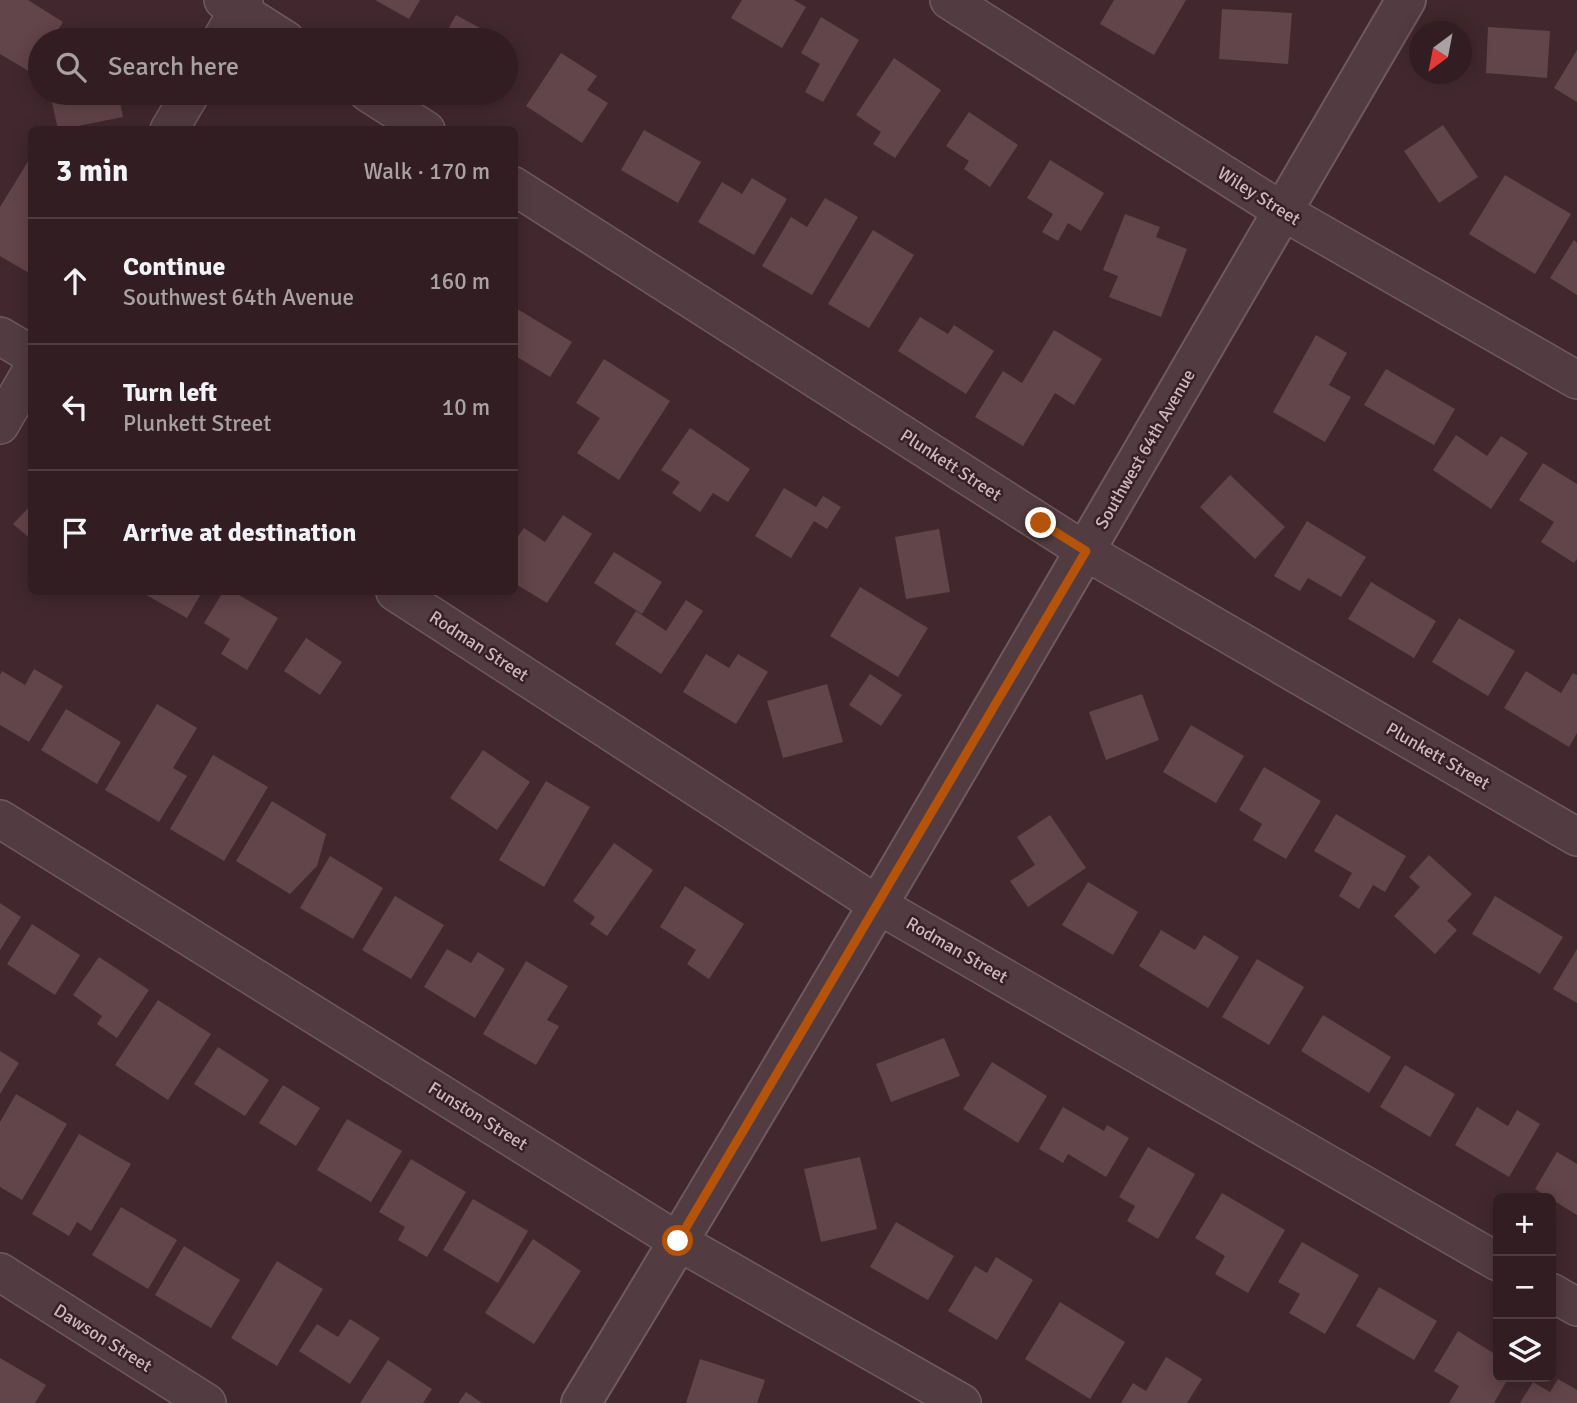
<!DOCTYPE html>
<html lang="en">
<head>
<meta charset="utf-8">
<style>
  body { margin:0; font-family:Signika,sans-serif; background:#3a272a; color:#f1f3f6 }
  .controls { position:absolute; right:21px; bottom:21px; display:grid; overflow:hidden; border-radius:10px; box-shadow:0 4px 18px #0003 }
  .controls button { width:63px; height:63px; display:grid; place-items:center; padding:0; border:0; border-bottom:2px solid #4d3c40; background:#321e22; color:#f1f3f6; font:35px sans-serif }
  .compass { position:absolute; left:1409px; top:21px; width:63px; height:63px; border-radius:50%; background:#321e22; box-shadow:0 4px 18px #0003; rotate:212deg }
  .stop { position:absolute; width:21px; height:21px; margin:-16px; border:5px solid #b45309; border-radius:50%; background:#fff }
  .stop.end { background:#b45309; border-color:#fff; box-shadow:0 2px 7px #0008 }
  .list { margin:0; padding:0; list-style:none }
  h2 { display:flex; justify-content:space-between; align-items:center; height:91px; margin:0; padding:0 28px; font-size:30px }
  h2 small { font-size:23px; font-weight:400; color:#a8a2a5 }
  .list li { display:grid; grid-template-columns:46px 1fr auto; gap:21px; align-items:center; box-sizing:border-box; height:126px; padding:0 28px; border-top:2px solid #4d3c40 }
  .list b { display:block; font-size:26px; white-space:nowrap }
  .list p { margin:0; font-size:23px; white-space:nowrap; color:#a8a2a5 }
  .list em { font-size:23px; font-style:normal; color:#a8a2a5 }
  .icon { flex:none; width:38px; height:38px; fill:none; stroke:currentColor; stroke-width:2; stroke-linecap:round; stroke-linejoin:round }
  .map { position:relative; flex:none; width:1577px; height:1403px; overflow:hidden }
  .search { position:absolute; background:#321e22; box-shadow:0 4px 18px #0003; left:28px; top:28px; width:490px; height:77px; display:flex; align-items:center; gap:18px; box-sizing:border-box; padding:0 24px; border-radius:38px; color:#a8a2a5; font-size:26px }
  .panel { position:absolute; background:#321e22; box-shadow:0 4px 18px #0003; left:28px; top:126px; width:490px; height:469px; border-radius:10px }
  .map>svg:first-child { display:block }
</style>
</head>
<body>
<div class="map">
<svg width="1577" height="1403" viewBox="0 0 1577 1403">
  <rect width="100%" height="100%" fill="#42282e"/>
  <g fill="#62444b">
    <polygon points="0,0 28,0 63,22 52,40 40,40 40,59 32,73 0,54"/>
    <polygon points="375,0 420,0 409,19"/>
    <polygon points="742,0 794,0 806,7 782,48 731,18"/>
    <polygon points="1114,0 1186,0 1154,55 1100,24"/>
    <polygon points="1222,9 1292,13 1288,64 1219,59"/>
    <polygon points="456,15 502,40 442,40"/>
    <polygon points="821,17 859,40 823,102 805,92 820,64 801,53"/>
    <polygon points="1488,27 1550,31 1547,78 1486,73"/>
    <polygon points="1577,50 1577,102 1554,88"/>
    <polygon points="561,53 597,76 587,90 608,103 582,143 526,106"/>
    <polygon points="894,58 941,90 895,158 873,144 881,132 856,115"/>
    <polygon points="50,93 118,93 123,117 58,130"/>
    <polygon points="969,112 1018,145 990,187 964,169 969,161 946,146"/>
    <polygon points="1443,125 1478,177 1439,203 1404,151"/>
    <polygon points="644,130 701,162 678,203 621,170"/>
    <polygon points="32,155 32,268 29,273 0,256 0,207"/>
    <polygon points="1050,160 1104,193 1081,231 1068,223 1058,241 1042,232 1053,214 1027,198"/>
    <polygon points="1505,175 1571,214 1535,274 1469,234"/>
    <polygon points="752,178 787,199 754,255 698,222 722,182 742,194"/>
    <polygon points="825,198 858,217 812,295 762,266 791,217 807,227"/>
    <polygon points="1125,214 1160,227 1156,237 1187,249 1161,317 1109,297 1118,276 1103,270"/>
    <polygon points="873,230 914,255 869,328 828,304"/>
    <polygon points="1574,240 1577,243 1577,295 1550,278"/>
    <polygon points="514,307 572,342 550,377 514,355"/>
    <polygon points="920,317 948,334 954,325 994,351 966,394 898,351"/>
    <polygon points="1054,330 1102,359 1074,405 1055,393 1023,446 975,417 1003,371 1022,383"/>
    <polygon points="1316,335 1347,353 1329,385 1351,397 1325,442 1273,412"/>
    <polygon points="604,359 670,401 619,480 577,453 600,418 576,403"/>
    <polygon points="1386,369 1455,409 1434,445 1364,405"/>
    <polygon points="690,428 750,469 728,502 713,493 700,512 672,493 680,482 661,470"/>
    <polygon points="1456,435 1487,456 1501,436 1528,453 1491,509 1433,470"/>
    <polygon points="1543,463 1577,484 1577,559 1574,563 1541,542 1554,522 1519,500"/>
    <polygon points="1230,475 1285,527 1255,559 1200,507"/>
    <polygon points="784,488 816,507 823,496 841,507 827,529 814,521 791,558 755,536"/>
    <polygon points="32,504 32,540 13,524"/>
    <polygon points="563,515 592,534 547,603 514,583 514,542 524,528 545,542"/>
    <polygon points="1307,521 1366,557 1341,597 1308,578 1300,591 1274,576"/>
    <polygon points="939,529 950,592 906,599 895,537"/>
    <polygon points="614,552 662,582 642,614 594,583"/>
    <polygon points="1371,582 1436,621 1414,658 1348,619"/>
    <polygon points="860,587 928,628 898,677 830,636"/>
    <polygon points="141,592 202,592 187,618"/>
    <polygon points="223,592 234,592 278,618 247,670 221,654 230,639 204,623"/>
    <polygon points="686,600 703,611 661,674 615,644 636,611 666,631"/>
    <polygon points="1459,618 1515,651 1488,696 1432,662"/>
    <polygon points="306,638 342,662 320,695 284,671"/>
    <polygon points="706,654 729,668 738,654 768,672 736,724 683,692"/>
    <polygon points="34,669 63,686 29,742 0,725 0,675 2,671 25,685"/>
    <polygon points="1526,671 1561,693 1573,673 1577,675 1577,733 1569,747 1504,708"/>
    <polygon points="870,674 902,695 881,726 849,705"/>
    <polygon points="827,684 843,742 783,758 767,701"/>
    <polygon points="1142,694 1159,740 1106,760 1089,712"/>
    <polygon points="157,704 197,728 173,768 187,776 159,822 105,790"/>
    <polygon points="66,709 121,742 97,784 41,750"/>
    <polygon points="1191,725 1244,756 1216,803 1163,772"/>
    <polygon points="483,750 530,782 497,830 450,798"/>
    <polygon points="213,755 268,787 224,861 170,829"/>
    <polygon points="1264,767 1321,801 1286,859 1253,840 1262,824 1239,810"/>
    <polygon points="546,781 590,807 544,887 499,860"/>
    <polygon points="272,801 326,834 317,866 290,894 236,861"/>
    <polygon points="1336,814 1406,856 1385,892 1373,885 1359,909 1339,896 1352,873 1314,851"/>
    <polygon points="1050,815 1086,868 1028,907 1010,881 1035,865 1017,837"/>
    <polygon points="614,843 653,870 607,936 590,924 595,917 573,901"/>
    <polygon points="1429,855 1472,894 1447,921 1457,930 1435,954 1394,916 1420,887 1409,877"/>
    <polygon points="330,856 383,888 353,939 300,908"/>
    <polygon points="1088,882 1138,912 1113,955 1062,925"/>
    <polygon points="685,886 744,924 709,979 687,964 696,950 660,927"/>
    <polygon points="395,896 444,925 411,979 362,950"/>
    <polygon points="1495,896 1563,937 1540,974 1472,934"/>
    <polygon points="0,903 21,917 0,950"/>
    <polygon points="32,924 80,955 55,995 7,964"/>
    <polygon points="1161,930 1195,950 1204,935 1239,957 1208,1008 1139,966"/>
    <polygon points="447,949 471,963 478,952 505,969 475,1018 424,987"/>
    <polygon points="1577,949 1577,1003 1553,989"/>
    <polygon points="99,957 149,990 117,1038 97,1024 102,1016 73,995"/>
    <polygon points="1257,959 1304,987 1269,1045 1222,1017"/>
    <polygon points="526,961 568,986 547,1020 559,1026 536,1065 483,1034"/>
    <polygon points="158,1000 211,1034 168,1100 115,1065"/>
    <polygon points="1323,1015 1391,1057 1369,1093 1301,1051"/>
    <polygon points="944,1038 960,1076 891,1102 876,1064"/>
    <polygon points="218,1047 269,1080 245,1116 194,1084"/>
    <polygon points="0,1051 19,1063 0,1094"/>
    <polygon points="992,1062 1047,1096 1018,1143 963,1109"/>
    <polygon points="1405,1065 1455,1094 1430,1137 1380,1107"/>
    <polygon points="283,1085 320,1108 296,1146 259,1123"/>
    <polygon points="16,1094 67,1124 22,1200 0,1187 0,1122"/>
    <polygon points="1063,1107 1104,1131 1107,1125 1129,1138 1106,1177 1068,1154 1063,1163 1039,1149"/>
    <polygon points="1477,1107 1508,1126 1517,1110 1540,1124 1509,1177 1455,1145"/>
    <polygon points="347,1119 402,1151 371,1202 317,1170"/>
    <polygon points="79,1134 131,1164 91,1231 77,1222 69,1236 32,1214"/>
    <polygon points="1148,1147 1195,1174 1158,1239 1127,1221 1135,1206 1119,1197"/>
    <polygon points="1557,1152 1577,1164 1577,1215 1535,1189"/>
    <polygon points="860,1157 877,1229 821,1242 804,1169"/>
    <polygon points="411,1159 466,1192 427,1257 398,1240 405,1227 379,1212"/>
    <polygon points="1222,1193 1285,1230 1248,1293 1215,1274 1225,1256 1195,1238"/>
    <polygon points="473,1199 528,1231 498,1283 443,1250"/>
    <polygon points="121,1207 177,1240 148,1289 92,1255"/>
    <polygon points="896,1222 954,1256 928,1300 870,1267"/>
    <polygon points="533,1239 581,1271 534,1344 485,1313"/>
    <polygon points="1302,1242 1359,1275 1325,1334 1289,1313 1300,1294 1278,1282"/>
    <polygon points="184,1246 240,1280 211,1328 155,1295"/>
    <polygon points="996,1257 1033,1280 997,1340 948,1311 975,1266 987,1273"/>
    <polygon points="277,1261 323,1289 277,1366 231,1338"/>
    <polygon points="1379,1287 1437,1321 1414,1360 1356,1326"/>
    <polygon points="1060,1302 1125,1342 1090,1399 1025,1359"/>
    <polygon points="350,1319 380,1338 350,1384 299,1351 317,1324 338,1337"/>
    <polygon points="1458,1331 1498,1356 1498,1377 1509,1377 1494,1403 1449,1403 1459,1386 1434,1371"/>
    <polygon points="1166,1357 1202,1379 1187,1403 1121,1403 1133,1383 1146,1391"/>
    <polygon points="0,1358 46,1385 35,1403 0,1403"/>
    <polygon points="700,1359 765,1380 757,1403 686,1403"/>
    <polygon points="388,1360 432,1389 423,1403 360,1403"/>
    <polygon points="1558,1379 1577,1390 1577,1403 1520,1403 1533,1382 1550,1392"/>
    <polygon points="466,1392 482,1403 458,1403"/>
  </g>
  <g fill="none" stroke-linecap="round" stroke-linejoin="round">
    <defs>
      <g id="minor">
        <polyline points="223,0 286,40"/>
        <polyline points="949,0 1282,211 1577,380"/>
        <polyline points="221,40 244,0"/>
        <polyline points="368,93 426,130"/>
        <polyline points="169,130 191,93"/>
        <polyline points="514,186 1085,551 1577,837"/>
        <polyline points="0,336 32,355"/>
        <polyline points="0,425 32,370"/>
        <polyline points="395,592 878,905 1498,1262"/>
        <polyline points="0,819 679,1242 962,1403"/>
        <polyline points="0,1272 207,1403"/>
        <polyline points="1551,1292 1577,1307"/>
      </g>
      <path id="tertiary" d="M581 1403C862 939 1132 468 1406 0"/>
    </defs>
    <use href="#minor" stroke="#6f5a5f" stroke-width="40"/>
    <use href="#tertiary" stroke="#6f5a5f" stroke-width="42"/>
    <use href="#minor" stroke="#523c41" stroke-width="37"/>
    <use href="#tertiary" stroke="#523c41" stroke-width="38"/>
  </g>
  <g fill="none" stroke-linecap="round" stroke-linejoin="round">
    <polyline stroke="#b45309" stroke-width="9" points="678,1241 1086,551 1041,523"/>
  </g>
  <g text-anchor="middle" stroke-width="5" stroke-linejoin="round" paint-order="stroke">
    <g font-size="18" fill="#ccb9bd" stroke="#372126">
      <text transform="translate(1259 196) rotate(32)" y="6">Wiley Street</text>
      <text transform="translate(1145 449) rotate(-60)" y="6">Southwest 64th Avenue</text>
      <text transform="translate(951 465) rotate(33)" y="6">Plunkett Street</text>
      <text transform="translate(479 646) rotate(33)" y="6">Rodman Street</text>
      <text transform="translate(1438 756) rotate(30)" y="6">Plunkett Street</text>
      <text transform="translate(957 950) rotate(30)" y="6">Rodman Street</text>
      <text transform="translate(478 1116) rotate(32)" y="6">Funston Street</text>
      <text transform="translate(103 1338) rotate(32)" y="6">Dawson Street</text>
    </g>
  </g>
</svg>
<div class="controls">
<button>+</button>
<button>−</button>
<button><svg class="icon" aria-label="layers" viewBox="0 0 24 24"><path d="M12 4l9 5-9 5-9-5zM3 14l9 5 9-5"/></svg></button>
</div>
<svg class="compass" viewBox="-18 -18 36 36"><path d="M0-13l5 13h-10z" fill="#e53935"/><path d="M0 13l5-13h-10z" fill="#a8a2a5"/></svg>
<div class="stop" style="left:678px;top:1241px"></div>
<div class="stop end" style="left:1041px;top:523px"></div>
<div class="search"><svg class="icon" aria-label="search" viewBox="0 0 24 24"><circle cx="10" cy="10" r="6"/><path d="M15 15l6 6"/></svg>Search here</div>
<section class="panel">
<h2>3 min<small>Walk · 170 m</small></h2>
<ul class="list">
<li><svg class="icon" aria-label="ahead" viewBox="0 0 24 24"><path d="M12 20V5M6 11l6-6 6 6"/></svg><div><b>Continue</b><p>Southwest 64th Avenue</p></div><em>160 m</em></li>
<li><svg class="icon" aria-label="left" viewBox="0 0 24 24"><path d="M17 20v-9H6M10 6l-5 5 5 5"/></svg><div><b>Turn left</b><p>Plunkett Street</p></div><em>10 m</em></li>
<li><svg class="icon" aria-label="arrive" viewBox="0 0 24 24"><path d="M6 21V4h12l-3 4 3 4H6"/></svg><div><b>Arrive at destination</b></div></li>
</ul>
</section>
</div>
</body>
</html>
